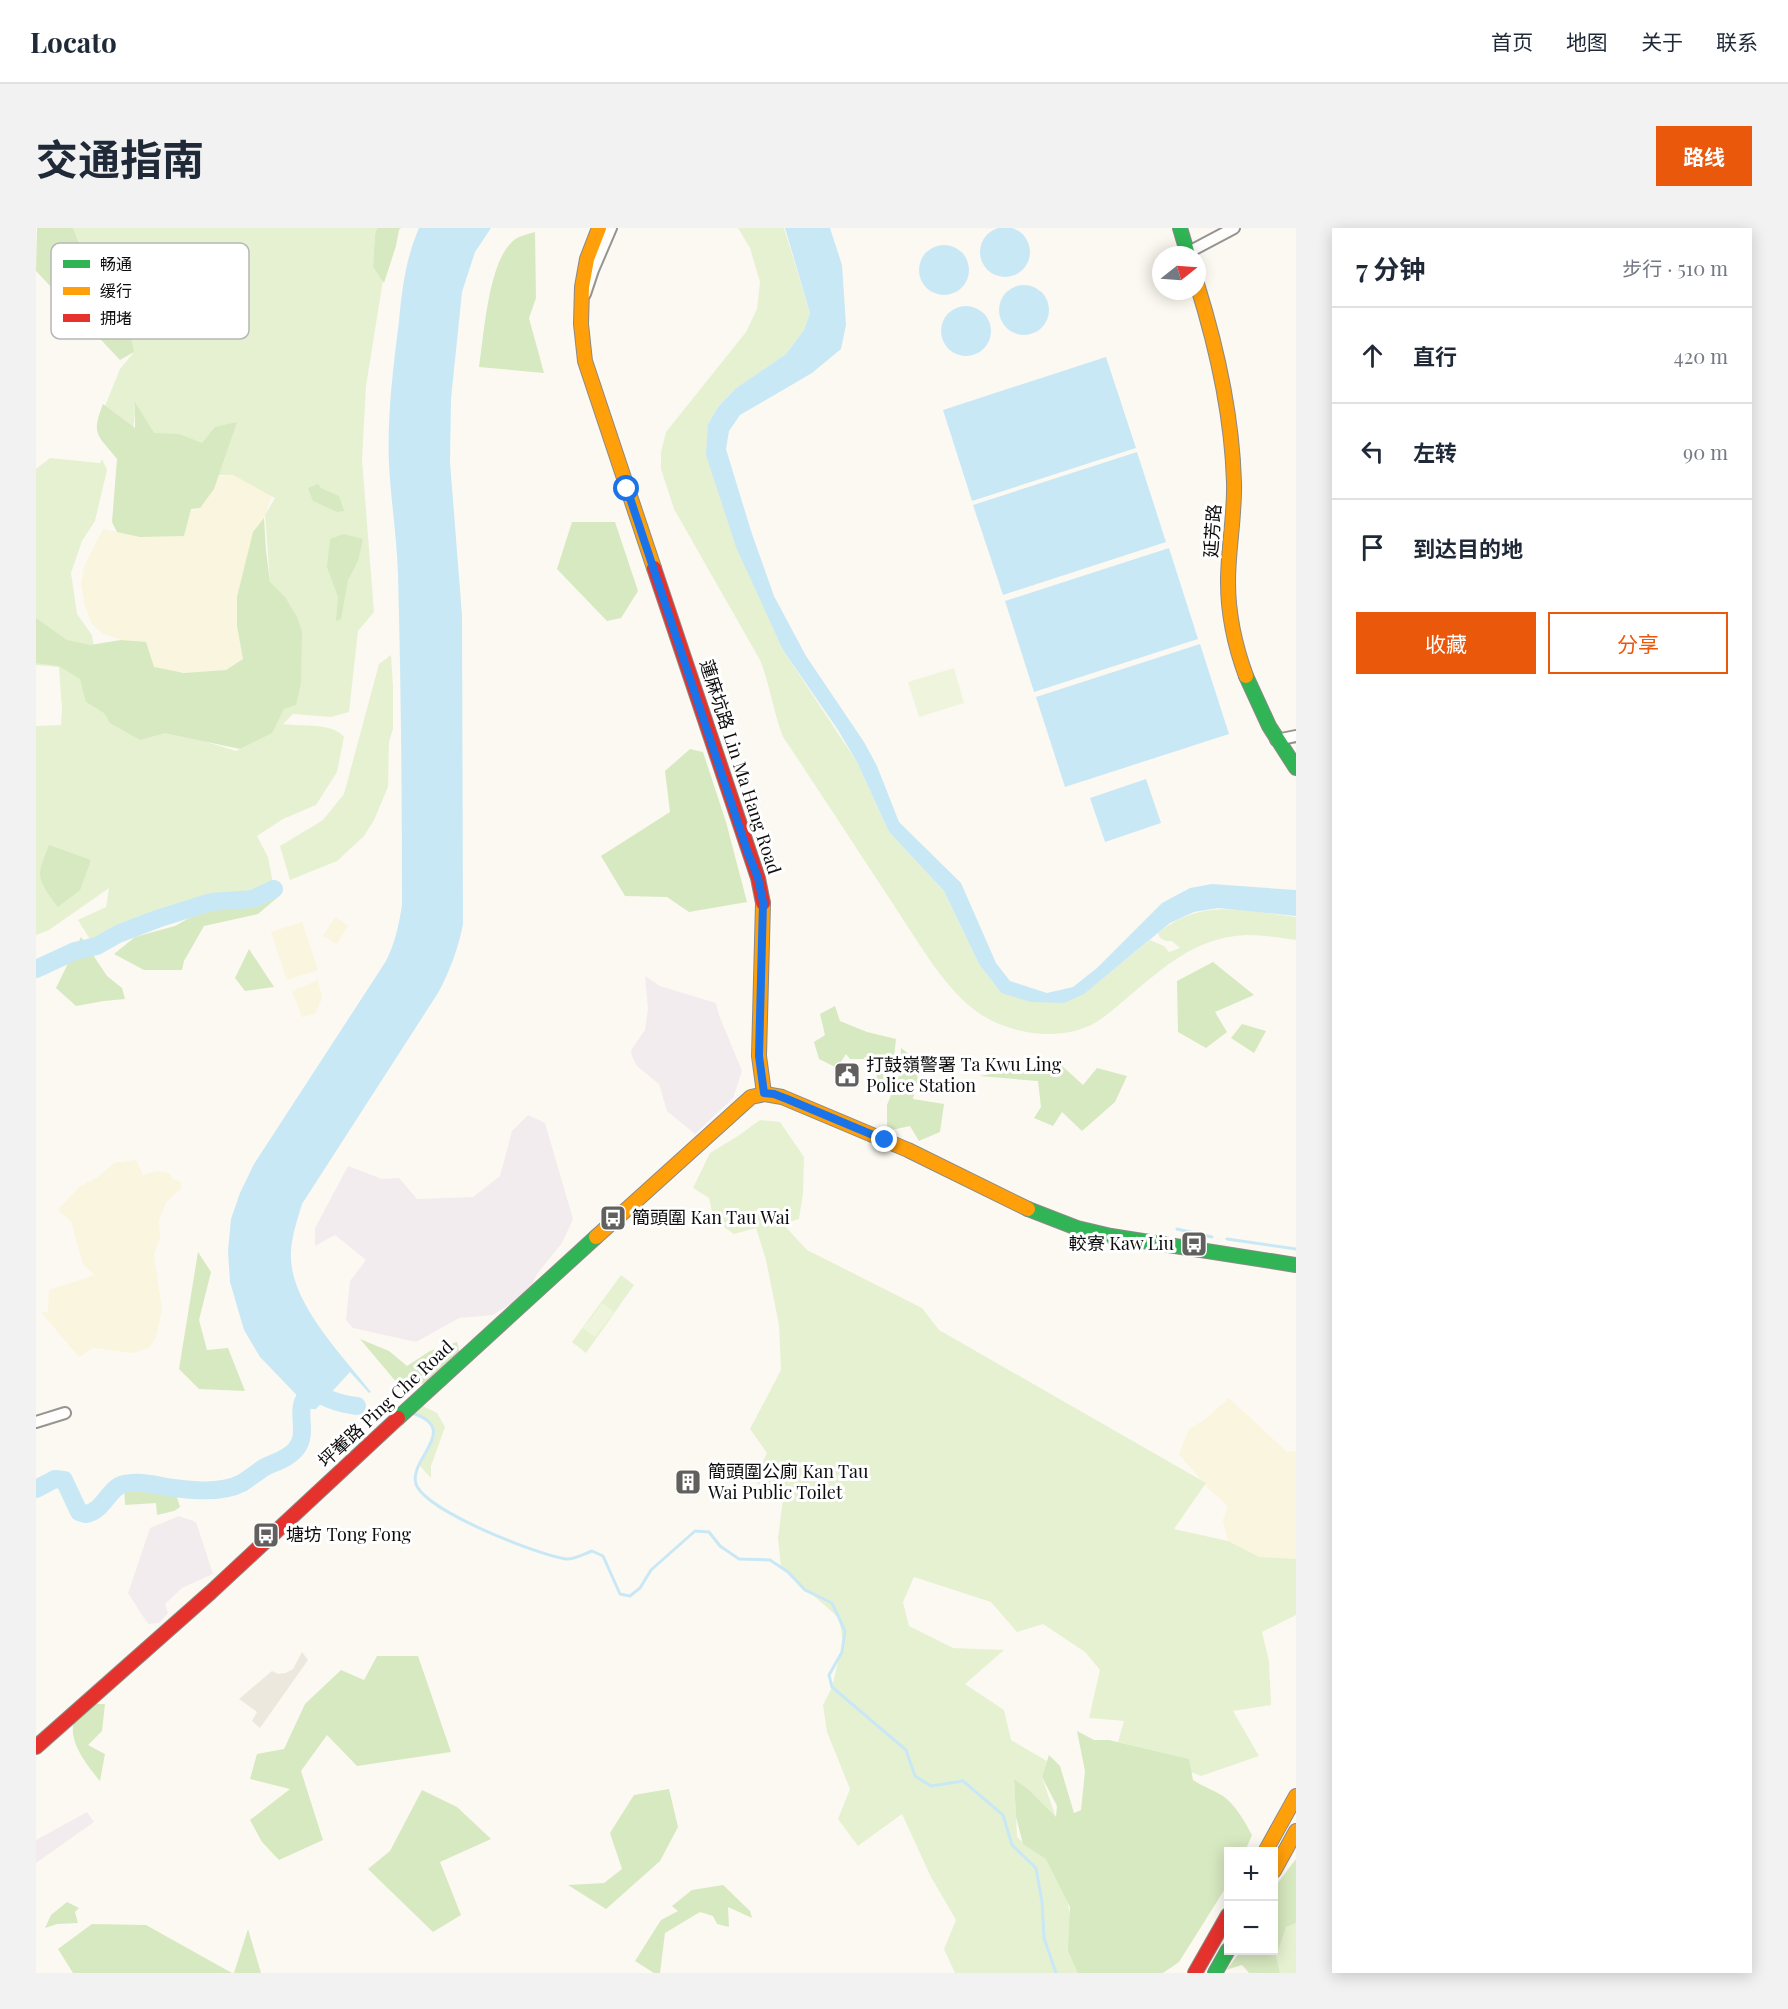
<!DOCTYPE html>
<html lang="zh">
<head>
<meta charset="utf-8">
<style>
  body { margin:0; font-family:"Playfair Display","Noto Sans SC",serif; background:#f2f2f3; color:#1f2937 }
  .controls { position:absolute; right:18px; bottom:18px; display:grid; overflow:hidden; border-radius:0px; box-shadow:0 3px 15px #0003 }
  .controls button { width:54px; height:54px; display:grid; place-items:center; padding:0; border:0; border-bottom:2px solid #e0e1e3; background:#fff; color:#1f2937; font:30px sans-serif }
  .compass { position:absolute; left:1116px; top:18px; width:54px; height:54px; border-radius:50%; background:#fff; box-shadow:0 3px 15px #0003; rotate:73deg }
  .stop { position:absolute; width:18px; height:18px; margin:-14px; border:4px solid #1a73e8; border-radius:50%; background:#fff }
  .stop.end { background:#1a73e8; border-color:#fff; box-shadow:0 2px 6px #0008 }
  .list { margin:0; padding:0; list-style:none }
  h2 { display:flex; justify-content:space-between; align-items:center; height:78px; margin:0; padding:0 24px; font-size:26px }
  h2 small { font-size:20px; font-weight:400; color:#747a83 }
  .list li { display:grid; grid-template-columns:39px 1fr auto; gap:18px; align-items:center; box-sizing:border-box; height:96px; padding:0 24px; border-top:2px solid #e0e1e3 }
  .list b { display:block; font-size:22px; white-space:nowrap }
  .list em { font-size:20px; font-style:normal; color:#747a83 }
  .actions { display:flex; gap:12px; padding:18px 24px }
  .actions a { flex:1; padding:14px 0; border:2px solid #ea580c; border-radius:0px; text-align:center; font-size:21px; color:#ea580c }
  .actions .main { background:#ea580c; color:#fff }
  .icon { flex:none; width:33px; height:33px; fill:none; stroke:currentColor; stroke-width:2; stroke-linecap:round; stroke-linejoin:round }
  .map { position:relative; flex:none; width:1260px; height:1745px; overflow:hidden; border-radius:0px }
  header { display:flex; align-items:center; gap:36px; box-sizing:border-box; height:84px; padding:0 30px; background:#fff; border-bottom:2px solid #e0e1e3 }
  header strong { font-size:28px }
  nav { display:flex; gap:33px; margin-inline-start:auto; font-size:21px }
  .intro { display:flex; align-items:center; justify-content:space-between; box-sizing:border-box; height:144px; padding:0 36px }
  h1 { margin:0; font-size:42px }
  .button { padding:15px 27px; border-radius:0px; background:#ea580c; color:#fff; font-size:21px; font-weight:700 }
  main { display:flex; gap:36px; padding:0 36px }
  aside { flex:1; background:#fff; border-radius:0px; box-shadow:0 3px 15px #0003 }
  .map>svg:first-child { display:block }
</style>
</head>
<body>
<header>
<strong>Locato</strong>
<nav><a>首页</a><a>地图</a><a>关于</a><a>联系</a></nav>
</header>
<div class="intro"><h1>交通指南</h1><a class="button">路线</a></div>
<main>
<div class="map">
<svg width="1260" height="1745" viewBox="0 0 1260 1745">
  <rect width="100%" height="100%" fill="#fcf9f2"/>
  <g fill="#f3ecef">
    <polygon points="609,748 624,758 680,775 683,787 706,843 697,870 659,906 631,883 623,856 601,838 596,828 595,822 609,802 612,781"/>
    <polygon points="492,887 509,895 537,991 526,1015 501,1046 492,1065 457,1087 423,1090 380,1114 317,1100 310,1092 314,1053 330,1032 299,1007 279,1018 279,1000 312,938 346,951 363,950 381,971 437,969 464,948 476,903"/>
    <polygon points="143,1288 160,1294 177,1346 146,1360 129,1376 132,1385 123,1395 112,1396 92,1365 114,1300"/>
    <polygon points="51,1584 58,1594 0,1635 0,1612"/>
  </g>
  <g fill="#f9f5de">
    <polygon points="197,247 237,264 228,290 214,315 201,398 207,431 190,442 152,445 117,440 88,413 66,405 56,396 49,378 45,355 48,339 67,301 82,304 164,280 182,248"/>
    <polygon points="299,689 312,698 301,716 287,708"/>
    <polygon points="266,694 282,742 251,752 235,704"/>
    <polygon points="282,752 286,770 279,786 266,789 256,763"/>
    <polygon points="100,932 107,947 121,943 134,945 136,951 145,954 145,960 130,974 123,992 124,1010 118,1027 126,1081 120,1109 113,1120 97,1125 57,1120 43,1129 5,1084 12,1084 13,1062 59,1047 47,1036 35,993 22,982 43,959 62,949 78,935"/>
    <polygon points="1193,1170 1251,1224 1260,1223 1260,1334 1219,1329 1192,1313 1187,1292 1192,1278 1173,1261 1143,1226 1153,1201 1168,1192"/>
  </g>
  <g fill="#e6f1d2">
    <path d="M37 0H341L339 6 337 39 347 52 330 158 326 231 338 384 322 403 313 484 295 489 257 486 247 496C263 499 297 494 308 509L301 544 280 577 247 591 221 608 232 629 238 661 217 671 175 674 87 704 63 726 42 692 70 679 73 660 13 702 0 707V498L25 497 26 482 23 439 0 437V241L14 230 64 235 66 231 71 242 59 293 46 313 35 345 41 386 56 407 68 479 135 503 200 523 223 511 234 354 229 287 239 270 197 247H179L115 206 100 175 97 203 69 178 84 141 98 124C91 92 71 66 55 39 48 27 43 13 37 0Z"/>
    <path d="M702 0H748L774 85 768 102 750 126 698 162 682 179 672 196 747 422 821 534 853 604 908 663 943 736 965 765 1046 767 1114 712 1128 718 1133 724 1144 720 1136 713H1130L1124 710 1122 705C1166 669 1209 683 1260 689V712C1244 710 1227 707 1210 707 1150 709 1112 755 1068 789 1032 817 970 808 936 780 904 754 880 710 857 676 820 620 784 564 747 509 737 483 734 457 724 432L638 281 625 241V224L630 204 710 104 721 81 724 54 714 20Z"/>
    <polygon points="355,427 357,458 357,501 353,514 352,559 338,592 328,608 301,633 254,652 244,618 287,592 308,566 343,436"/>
    <polygon points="724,892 744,894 768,929 767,966 763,991 747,996 771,1022 886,1080 903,1102 1170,1255 1138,1301 1192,1313 1223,1329 1260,1331 1260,1387 1226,1404 1233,1433 1235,1477 1197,1483 1223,1528 1165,1548 1155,1544 1152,1531 1082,1514 1088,1493 1053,1490 1064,1442 1049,1424 1007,1396 981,1404 955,1374 878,1349 867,1374 873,1398 917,1420 968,1422 929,1456 968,1482 975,1512 1011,1533 1006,1549 1020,1590 978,1552 981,1609 992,1619 1017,1633 1032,1675 1044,1745 919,1745 908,1721 920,1692 895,1649 866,1586 822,1618 802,1591 814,1561 791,1504 787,1477 796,1459 807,1414 803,1390 745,1339 742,1310 747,1271 718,1253 731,1225 714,1201 745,1142 743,1097 730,1032 720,1000 698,1006 678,992 673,970 657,960 674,925 702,908"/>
    <polygon points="585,1047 598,1057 550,1125 536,1114"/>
    <path d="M385 1177 401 1185 409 1199 395 1238V1250L384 1238C394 1213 411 1196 376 1185Z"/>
    <polygon points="1260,1694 1260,1745 1242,1745 1238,1734 1248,1700"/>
  </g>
  <g fill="#d7e9c0">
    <polygon points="1,0 37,0 51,34 68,54 82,88 95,108 98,124 84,132 0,43"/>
    <polygon points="341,0 365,0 363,2 360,18 348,55 337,39 339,6"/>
    <path d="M499 4 500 70 493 90 508 145 443 139C448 108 452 34 477 13 482 8 492 6 499 4Z"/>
    <path d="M99 174 118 205 143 206 166 215 179 199 201 194 178 261 164 280 155 281 148 308 104 309 81 304 76 294 81 231C61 206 55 207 67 176L99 200Z"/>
    <polygon points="282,256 285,260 303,268 308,283 301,284 277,273 272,260"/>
    <polygon points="228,290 230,323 234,354 249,369 261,389 266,404 265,455 260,477 248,481 236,505 204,521 129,505 104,512 74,495 68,485 50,474 44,451 23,438 0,435 0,390 31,412 54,417 85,412 110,414 118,439 148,445 190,442 207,431 201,398 201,369 217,304"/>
    <polygon points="536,294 579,294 602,363 585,390 571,393 521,341"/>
    <polygon points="308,306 327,311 322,333 312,352 305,391 300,393 302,369 291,339 294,311"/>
    <polygon points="654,521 667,524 690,594 711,674 653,684 631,669 589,668 565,628 634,584 629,543"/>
    <path d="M13 617 55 632 44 662 22 679C0 650 0 649 13 617Z"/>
    <polygon points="242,669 222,686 168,698 148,733 146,742 108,742 78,726 99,709 139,698 166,683"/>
    <polygon points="45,709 71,748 86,760 89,771 68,773 40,778 20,760"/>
    <polygon points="213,721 238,759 209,763 199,750"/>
    <polygon points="1177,734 1218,767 1179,784 1191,804 1170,820 1142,804 1141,753"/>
    <polygon points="799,778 804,793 831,804 860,811 855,855 836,859 841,848 831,831 814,831 810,826 801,840 783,831 778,814 789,807 784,786"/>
    <polygon points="1206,796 1230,803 1218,825 1195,810"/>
    <path d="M865 820C889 838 882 846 877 871L908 876 904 904 883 913 874 898 851 903V877L864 846Z"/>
    <polygon points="1023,835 1047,857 1061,840 1091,848 1079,874 1046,903 1026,884 1017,898 998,890 1005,879 1002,853 943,848"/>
    <polygon points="162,1024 175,1044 163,1092 171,1122 192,1120 209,1163 163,1161 143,1141"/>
    <polygon points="324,1111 353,1123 371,1138 394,1123 421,1114 424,1126 395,1153 367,1162"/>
    <polygon points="88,1255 115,1255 138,1260 144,1279 138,1283 121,1287 120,1275 89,1277"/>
    <polygon points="341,1428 382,1428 415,1524 321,1538 291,1507 265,1543 287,1612 243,1632 226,1614 214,1592 254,1561 214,1551 221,1526 248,1521 269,1476 305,1442 328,1452"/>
    <path d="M56 1476H69L66 1503 52 1517 69 1526 64 1553C52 1538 27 1509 41 1488 45 1483 52 1479 56 1476Z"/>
    <path d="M1041 1503 1058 1512H1073L1153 1531 1157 1552C1166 1558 1177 1562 1187 1568 1199 1576 1209 1594 1216 1607L1209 1623 1192 1624V1656L1143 1734 1127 1745H1042L1032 1723 1034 1679 1010 1631 987 1616 980 1589 978 1551 993 1562 1020 1589 1021 1578 1006 1549 1013 1527 1024 1538 1038 1585 1045 1582 1049 1543Z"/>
    <polygon points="633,1561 642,1599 624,1633 570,1681 532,1657 568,1655 586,1641 574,1605 598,1567"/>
    <polygon points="386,1562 421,1579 455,1611 404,1634 425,1687 397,1704 332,1641 354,1623"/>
    <polygon points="1260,1631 1260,1695 1250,1699 1240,1728 1244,1745 1213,1745 1206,1737 1190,1742 1205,1723 1238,1722 1238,1660"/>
    <polygon points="687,1657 714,1683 716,1690 692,1679 693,1699 681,1696 677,1688 664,1684 629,1705 624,1745 618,1745 599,1733 625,1692 642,1683 636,1678 656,1662"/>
    <polygon points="31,1674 43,1680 39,1684 42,1695 21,1696 9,1700 15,1687"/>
    <polygon points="56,1696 110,1697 196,1745 37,1745 22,1721"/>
    <polygon points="212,1701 225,1745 198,1745"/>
  </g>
  <g fill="#eff5dc">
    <polygon points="918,440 928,475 883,489 872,454"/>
    <polygon points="566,1075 578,1084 559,1109 547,1100"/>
  </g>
  <polygon fill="#ece8de" points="266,1424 272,1432 224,1500 216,1493 221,1484 203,1471 236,1443 242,1446 250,1445 257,1441"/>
  <g fill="#c9e8f6">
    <circle cx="969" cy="24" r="25"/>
    <path d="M383 0H455L439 24 426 64 415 171 414 234 426 387 427 696C422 721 414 743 402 765L266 976C261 993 254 1013 255 1031 257 1078 307 1128 335 1164L333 1165 314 1144 280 1181H274L224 1129 208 1102 194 1054 192 1023 195 991 204 965 218 936 350 733C359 715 363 697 366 677 366 567 365 456 362 346 361 310 355 274 353 237 351 189 357 141 363 93 366 60 370 30 383 0Z"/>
    <polygon points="749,0 794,0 806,37 810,97 805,121 776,145 704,187 693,203 690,221 715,303 738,368 770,428 828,514 841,538 863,594 925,655 960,735 974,753 1011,765 1037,759 1061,740 1126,675 1154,660 1176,656 1260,662 1260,688 1182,680 1158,684 1134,695 1048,766 1028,775 995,774 965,765 943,736 908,663 853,604 821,534 802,502 747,422 700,319 670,227 672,196 682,179 699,161 750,126 768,102 774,85"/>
    <circle cx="908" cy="42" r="25"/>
    <circle cx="988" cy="82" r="25"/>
    <circle cx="930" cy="103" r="25"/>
    <polygon points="1070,129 1100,220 936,273 907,182"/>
    <polygon points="1101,224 1130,314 967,367 937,277"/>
    <polygon points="1133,320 1162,411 998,464 969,373"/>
    <polygon points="1164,416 1193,506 1029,559 1000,469"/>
    <polygon points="1110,551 1125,595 1069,614 1054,570"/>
  </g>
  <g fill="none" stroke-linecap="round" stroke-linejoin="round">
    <g stroke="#c9e8f6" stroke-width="3">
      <polyline points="1141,1001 1176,1009"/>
      <polyline points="1191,1011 1260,1021"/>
      <path d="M376 1185C426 1201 372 1231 380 1256 389 1283 502 1327 530 1331 537 1332 548 1326 556 1323L567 1328 584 1366 594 1368 604 1360 615 1342 659 1303 673 1304 684 1318 703 1331 734 1332 752 1344 769 1362 796 1375 809 1403 806 1424 793 1447 796 1459 870 1522 879 1548 895 1558 927 1553 967 1587 976 1617 1000 1640 1006 1674 1008 1710 1020 1745"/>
    </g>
    <g stroke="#c9e8f6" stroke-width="18">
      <polyline points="0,741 39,723 61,718 82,706 121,691 175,674 217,671 238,661"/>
      <path d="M271 1157C285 1170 304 1176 321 1178"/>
      <path d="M0 1261 19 1251 28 1252 43 1284 50 1286C68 1283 73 1259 88 1256 105 1252 122 1258 138 1260 159 1263 187 1265 206 1255 214 1250 221 1244 229 1239 239 1234 252 1231 260 1221 271 1208 263 1191 266 1177 267 1171 272 1165 275 1161"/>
    </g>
    <defs>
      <g id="street">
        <polyline points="1151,25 1198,0"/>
        <polyline points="549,66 557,42 575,0"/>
        <polyline points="1240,512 1260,508"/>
        <polyline points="0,1194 29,1185"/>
      </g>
      <g id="fast">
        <polyline points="1144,0 1152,27"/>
        <polyline points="1210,448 1233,498 1260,540"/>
        <polyline points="992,981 1041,1000 1075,1008 1260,1037"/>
        <polyline points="362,1190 560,1009"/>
        <polyline points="1179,1745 1192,1722"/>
      </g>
      <g id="slow">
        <polyline points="563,0 551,31 546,59 545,96 549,133 618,340"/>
        <path d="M1161 56C1181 120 1196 186 1198 254 1199 287 1192 321 1192 354 1192 387 1199 418 1210 448"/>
        <polyline points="727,675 723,828 728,865"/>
        <polyline points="560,1009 715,869 729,866 746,869 872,922 992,981"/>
        <polyline points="1229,1624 1260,1568"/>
        <polyline points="1238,1643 1260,1603"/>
      </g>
      <g id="jam">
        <polyline points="618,340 722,650 727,675"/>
        <polyline points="0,1519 175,1364 362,1190"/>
        <polyline points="1159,1745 1192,1687"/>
      </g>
    </defs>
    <use href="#street" stroke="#959491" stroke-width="14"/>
    <use href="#fast" stroke="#8c8a87" stroke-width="16"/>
    <use href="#slow" stroke="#8c8a87" stroke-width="16"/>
    <use href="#jam" stroke="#8c8a87" stroke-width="16"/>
    <use href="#street" stroke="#fffefd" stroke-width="10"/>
    <use href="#fast" stroke="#30b455" stroke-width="14"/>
    <use href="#slow" stroke="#ff9f0a" stroke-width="14"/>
    <use href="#jam" stroke="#e5322d" stroke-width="14"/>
  </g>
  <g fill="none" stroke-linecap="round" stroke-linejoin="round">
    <polyline stroke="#1a73e8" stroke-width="8" points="591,261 712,625 722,650 727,674 723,828 728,865 738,866 751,871 849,912"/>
  </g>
  <defs>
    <symbol id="civic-square" viewBox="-11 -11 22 22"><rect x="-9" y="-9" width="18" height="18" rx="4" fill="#61605e" stroke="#fff"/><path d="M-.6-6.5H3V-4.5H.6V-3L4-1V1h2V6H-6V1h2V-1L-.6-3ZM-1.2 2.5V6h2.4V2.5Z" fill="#fff"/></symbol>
    <symbol id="bus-square" viewBox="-11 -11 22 22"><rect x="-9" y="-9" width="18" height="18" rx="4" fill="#61605e" stroke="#fff"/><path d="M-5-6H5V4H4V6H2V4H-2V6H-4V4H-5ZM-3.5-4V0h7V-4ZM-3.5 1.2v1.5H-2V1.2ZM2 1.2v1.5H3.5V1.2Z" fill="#fff"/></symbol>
    <symbol id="building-square" viewBox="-11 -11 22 22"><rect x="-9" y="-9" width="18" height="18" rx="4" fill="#61605e" stroke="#fff"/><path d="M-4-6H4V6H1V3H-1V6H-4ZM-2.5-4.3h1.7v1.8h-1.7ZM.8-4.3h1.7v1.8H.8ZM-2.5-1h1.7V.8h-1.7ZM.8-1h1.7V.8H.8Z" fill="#fff"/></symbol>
  </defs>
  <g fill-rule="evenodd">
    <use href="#civic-square" x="796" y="832" width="30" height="30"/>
    <use href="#bus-square" x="562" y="975" width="30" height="30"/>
    <use href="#bus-square" x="1143" y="1001" width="30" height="30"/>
    <use href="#building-square" x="637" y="1239" width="30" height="30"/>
    <use href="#bus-square" x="215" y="1292" width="30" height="30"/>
  </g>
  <g text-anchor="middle" stroke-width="6" stroke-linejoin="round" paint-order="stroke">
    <g font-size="18" fill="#0e0e0e" stroke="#fff">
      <text transform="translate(1177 303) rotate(-86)" y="6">延芳路</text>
      <text transform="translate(704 539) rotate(72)" y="6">蓮麻坑路 Lin Ma Hang Road</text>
      <text transform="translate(350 1176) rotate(-43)" y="6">坪輋路 Ping Che Road</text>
    </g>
    <g font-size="18" fill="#0e0e0e" stroke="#fff" text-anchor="start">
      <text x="830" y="843">打鼓嶺警署 Ta Kwu Ling<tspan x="830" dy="21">Police Station</tspan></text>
      <text x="596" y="996">簡頭圍 Kan Tau Wai</text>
      <text x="1138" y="1022" text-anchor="end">較寮 Kaw Liu</text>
      <text x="672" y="1250">簡頭圍公廁 Kan Tau<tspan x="672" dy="21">Wai Public Toilet</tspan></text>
      <text x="250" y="1313">塘坊 Tong Fong</text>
    </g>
  </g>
  <rect x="15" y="15" width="198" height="96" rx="9" fill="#fff" stroke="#b7b7b7" stroke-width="1.5"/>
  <rect x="27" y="32" width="27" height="8" fill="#30b455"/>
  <rect x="27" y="59" width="27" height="8" fill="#ff9f0a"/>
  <rect x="27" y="86" width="27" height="8" fill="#e5322d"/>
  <g font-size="16" fill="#0e0e0e">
    <text x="64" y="42">畅通</text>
    <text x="64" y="69">缓行</text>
    <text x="64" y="96">拥堵</text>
  </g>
</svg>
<div class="controls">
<button>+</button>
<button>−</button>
</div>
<svg class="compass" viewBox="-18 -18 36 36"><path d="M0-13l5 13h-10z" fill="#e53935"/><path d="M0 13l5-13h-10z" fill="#747a83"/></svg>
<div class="stop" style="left:591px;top:261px"></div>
<div class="stop end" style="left:849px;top:912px"></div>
</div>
<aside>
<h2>7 分钟<small>步行 · 510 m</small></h2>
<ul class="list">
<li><svg class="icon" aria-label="ahead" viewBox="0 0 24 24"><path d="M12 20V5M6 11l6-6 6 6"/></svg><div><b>直行</b></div><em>420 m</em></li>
<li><svg class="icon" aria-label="left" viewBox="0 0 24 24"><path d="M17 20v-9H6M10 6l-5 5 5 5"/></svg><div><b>左转</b></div><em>90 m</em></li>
<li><svg class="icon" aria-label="arrive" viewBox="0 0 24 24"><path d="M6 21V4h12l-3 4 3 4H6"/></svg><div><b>到达目的地</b></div></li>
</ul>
<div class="actions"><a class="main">收藏</a><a>分享</a></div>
</aside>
</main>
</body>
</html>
